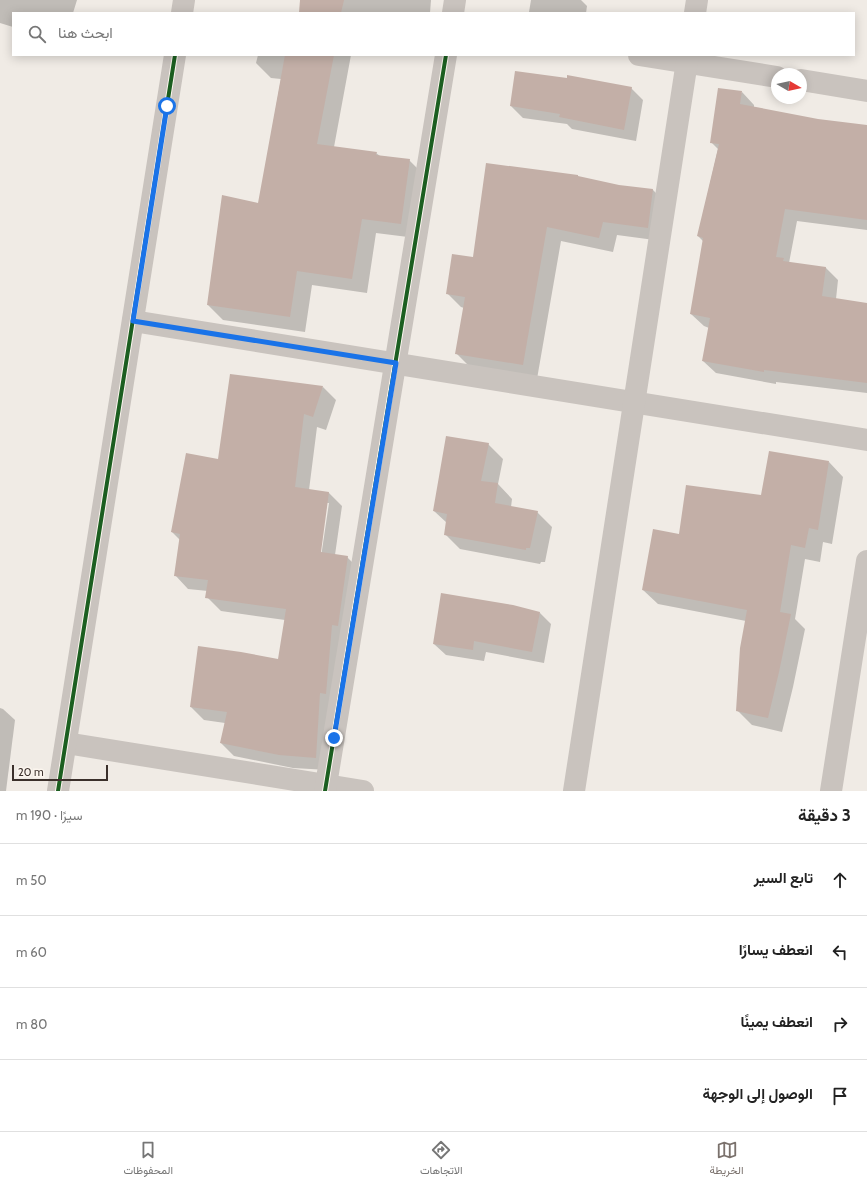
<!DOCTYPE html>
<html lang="ar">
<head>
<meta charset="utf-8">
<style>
  body { margin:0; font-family:Cabin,Vazirmatn,sans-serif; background:#f2f2f2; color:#222; direction:rtl }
  .compass { position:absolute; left:771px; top:68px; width:36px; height:36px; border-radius:50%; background:#fff; box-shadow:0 2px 10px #0003; rotate:99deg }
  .scale { position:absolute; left:12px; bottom:10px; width:96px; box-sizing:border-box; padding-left:4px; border:2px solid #3b302b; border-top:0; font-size:11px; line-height:14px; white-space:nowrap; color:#3b302b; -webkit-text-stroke:3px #fbf5ee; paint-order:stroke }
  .stop { position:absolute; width:12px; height:12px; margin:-9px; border:3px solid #1a73e8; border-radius:50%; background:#fff }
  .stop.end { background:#1a73e8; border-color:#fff; box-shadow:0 1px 4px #0008 }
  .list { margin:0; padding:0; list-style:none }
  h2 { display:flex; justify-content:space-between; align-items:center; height:52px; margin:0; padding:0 16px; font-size:17px }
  h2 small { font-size:13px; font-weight:400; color:#767676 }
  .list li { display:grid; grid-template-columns:26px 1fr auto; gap:12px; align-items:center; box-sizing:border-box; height:72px; padding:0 16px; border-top:1px solid #e0e0e0 }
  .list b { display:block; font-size:15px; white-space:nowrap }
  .list em { font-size:13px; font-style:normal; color:#767676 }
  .icon { flex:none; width:22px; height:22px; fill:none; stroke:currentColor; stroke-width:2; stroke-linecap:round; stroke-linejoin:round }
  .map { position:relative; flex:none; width:867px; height:791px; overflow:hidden; direction:ltr }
  .search { position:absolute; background:#fff; box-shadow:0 2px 10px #0003; left:12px; right:12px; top:12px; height:44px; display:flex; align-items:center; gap:10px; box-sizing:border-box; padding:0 14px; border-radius:0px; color:#767676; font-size:15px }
  .sheet { height:340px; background:#fff }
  nav { display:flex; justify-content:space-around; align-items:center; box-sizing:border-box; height:56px; border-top:1px solid #e0e0e0; background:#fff; font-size:11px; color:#767676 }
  nav a { display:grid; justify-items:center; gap:2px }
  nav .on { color:#7a716c }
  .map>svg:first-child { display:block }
</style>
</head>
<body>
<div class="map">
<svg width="867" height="791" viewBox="0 0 867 791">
  <rect width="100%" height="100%" fill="#f0ebe5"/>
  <g fill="#0003" fill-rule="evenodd">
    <polygon points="0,0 77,0 73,13 13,13 13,27 0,23"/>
    <polygon points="301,0 431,0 430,13 300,13"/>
    <polygon points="531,0 581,0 587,6 586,13 530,13 529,12"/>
    <polygon points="258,55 351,55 334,147 376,153 380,156 409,160 424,175 416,238 376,233 367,293 312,285 305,332 223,320 208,305 259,204 281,79 271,78 256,63"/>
    <polygon points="567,79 631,88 643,100 636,141 572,129 567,124 523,118 511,106"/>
    <polygon points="742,92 754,105 754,108 817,120 867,126 867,230 797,221 789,263 826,268 838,280 836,299 867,304 867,393 776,382 776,384 716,373 703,361 709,328 704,326 691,314 704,242 698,236 718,149 711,142"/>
    <polygon points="619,186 653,190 667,204 662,241 617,235 613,252 561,241 537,379 470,367 456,353 464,308 461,307 447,293 474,258"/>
    <path d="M323 387 336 400 326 430 317 427 309 490 329 493 342 506 335 555 347 557 360 570 328 770 293 768 234 756 221 743 225 723 204 720 191 707 279 660 285 620 221 611 208 598V591L188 589 175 575 180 540 172 532 219 460ZM327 503H329L321 557H319Z"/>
    <polygon points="488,444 503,459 498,484 512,499 511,507 537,512 552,527 545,562 541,562 540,564 460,549 445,534 447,523 434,511"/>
    <polygon points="829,462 843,477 832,544 823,542 820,562 805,559 795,619 805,629 793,687 782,732 752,725 737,710 746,621 658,604 643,590 680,535 762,496"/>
    <polygon points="540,613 551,624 544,663 486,652 484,661 446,655 434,644"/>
    <polygon points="0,708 3,709 15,720 6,791 0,791"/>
  </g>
  <g fill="#c3afa7">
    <polygon points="300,0 344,0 341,13 299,13"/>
    <polygon points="285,55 334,55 317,144 377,152 376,155 410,159 401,224 362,219 352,279 297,271 290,317 207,305 222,195 258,203"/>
    <polygon points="515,71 567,78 567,75 632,87 624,130 559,117 560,114 510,106"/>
    <polygon points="718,88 742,91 740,104 818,119 867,125 867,220 785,209 776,257 784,258 783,261 826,267 822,296 867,303 867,383 764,370 764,372 702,361 710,318 690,314 703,238 697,236 719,144 710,143"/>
    <polygon points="486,163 578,175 578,176 619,185 653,189 648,228 603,222 599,238 547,227 523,365 455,354 465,297 446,294 452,254 473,257"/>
    <polygon points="230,374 323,386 313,417 304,414 295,487 329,492 321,552 348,556 338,626 332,625 326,694 320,693 316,758 279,755 220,743 227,712 190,707 198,646 241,652 278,659 286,609 205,598 208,580 174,576 180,534 171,532 186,453 218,459"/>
    <polygon points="446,436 489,443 481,481 498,483 495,503 538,511 530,548 526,548 526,550 444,535 447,514 433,511"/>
    <polygon points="769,451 829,461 818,530 809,528 805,548 791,545 780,612 791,614 779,672 768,718 736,711 740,648 747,610 642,590 653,529 679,534 686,485 761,495"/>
    <polygon points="441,593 513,605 540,612 532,652 474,641 473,650 433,644"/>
  </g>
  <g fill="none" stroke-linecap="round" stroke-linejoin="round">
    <g stroke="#c9c3be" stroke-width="22">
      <polyline points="182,13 184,0"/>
      <polyline points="453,13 455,0"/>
      <polyline points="695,13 697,0"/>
      <polyline points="639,55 777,77"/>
      <polyline points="801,80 867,91"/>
      <polyline points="133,321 867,440"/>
      <polyline points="66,743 363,791"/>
      <polyline points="58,791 175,55"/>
      <polyline points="325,791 446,55"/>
      <polyline points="574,791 688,55"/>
      <polyline points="831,791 867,561"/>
    </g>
    <defs>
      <g id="cycleway">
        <polyline points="58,791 175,55"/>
        <polyline points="325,791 446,55"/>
      </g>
    </defs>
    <use href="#cycleway" stroke="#fbf5ee" stroke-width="6"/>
    <use href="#cycleway" stroke="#1b5e20" stroke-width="4"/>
  </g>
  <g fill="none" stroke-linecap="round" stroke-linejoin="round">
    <polyline stroke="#1a73e8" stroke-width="5" points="167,106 133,321 396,363 334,738"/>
  </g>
</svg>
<svg class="compass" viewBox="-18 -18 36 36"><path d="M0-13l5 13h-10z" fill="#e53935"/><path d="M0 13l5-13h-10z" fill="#767676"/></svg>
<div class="scale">20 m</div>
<div class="stop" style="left:167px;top:106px"></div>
<div class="stop end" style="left:334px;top:738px"></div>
<div class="search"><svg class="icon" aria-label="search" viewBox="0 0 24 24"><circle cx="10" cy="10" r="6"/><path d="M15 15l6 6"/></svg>ابحث هنا</div>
</div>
<section class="sheet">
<h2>3 دقيقة<small>سيرًا · 190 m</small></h2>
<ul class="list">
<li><svg class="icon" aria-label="ahead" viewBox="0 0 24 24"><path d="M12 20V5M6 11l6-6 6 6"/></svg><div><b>تابع السير</b></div><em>50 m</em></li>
<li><svg class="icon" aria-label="left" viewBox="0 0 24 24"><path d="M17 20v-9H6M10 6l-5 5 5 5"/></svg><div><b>انعطف يسارًا</b></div><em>60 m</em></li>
<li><svg class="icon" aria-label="right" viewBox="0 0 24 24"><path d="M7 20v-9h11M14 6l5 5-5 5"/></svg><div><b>انعطف يمينًا</b></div><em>80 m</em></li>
<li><svg class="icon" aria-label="arrive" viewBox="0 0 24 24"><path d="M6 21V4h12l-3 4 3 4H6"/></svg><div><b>الوصول إلى الوجهة</b></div></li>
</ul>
</section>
<nav>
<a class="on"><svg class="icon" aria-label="map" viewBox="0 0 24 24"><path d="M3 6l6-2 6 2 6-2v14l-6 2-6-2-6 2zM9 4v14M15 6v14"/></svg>الخريطة</a>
<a><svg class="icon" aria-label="directions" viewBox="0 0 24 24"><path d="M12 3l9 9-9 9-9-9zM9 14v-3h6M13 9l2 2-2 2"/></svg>الاتجاهات</a>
<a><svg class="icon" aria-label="saved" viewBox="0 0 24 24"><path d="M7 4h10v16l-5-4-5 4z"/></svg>المحفوظات</a>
</nav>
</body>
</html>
